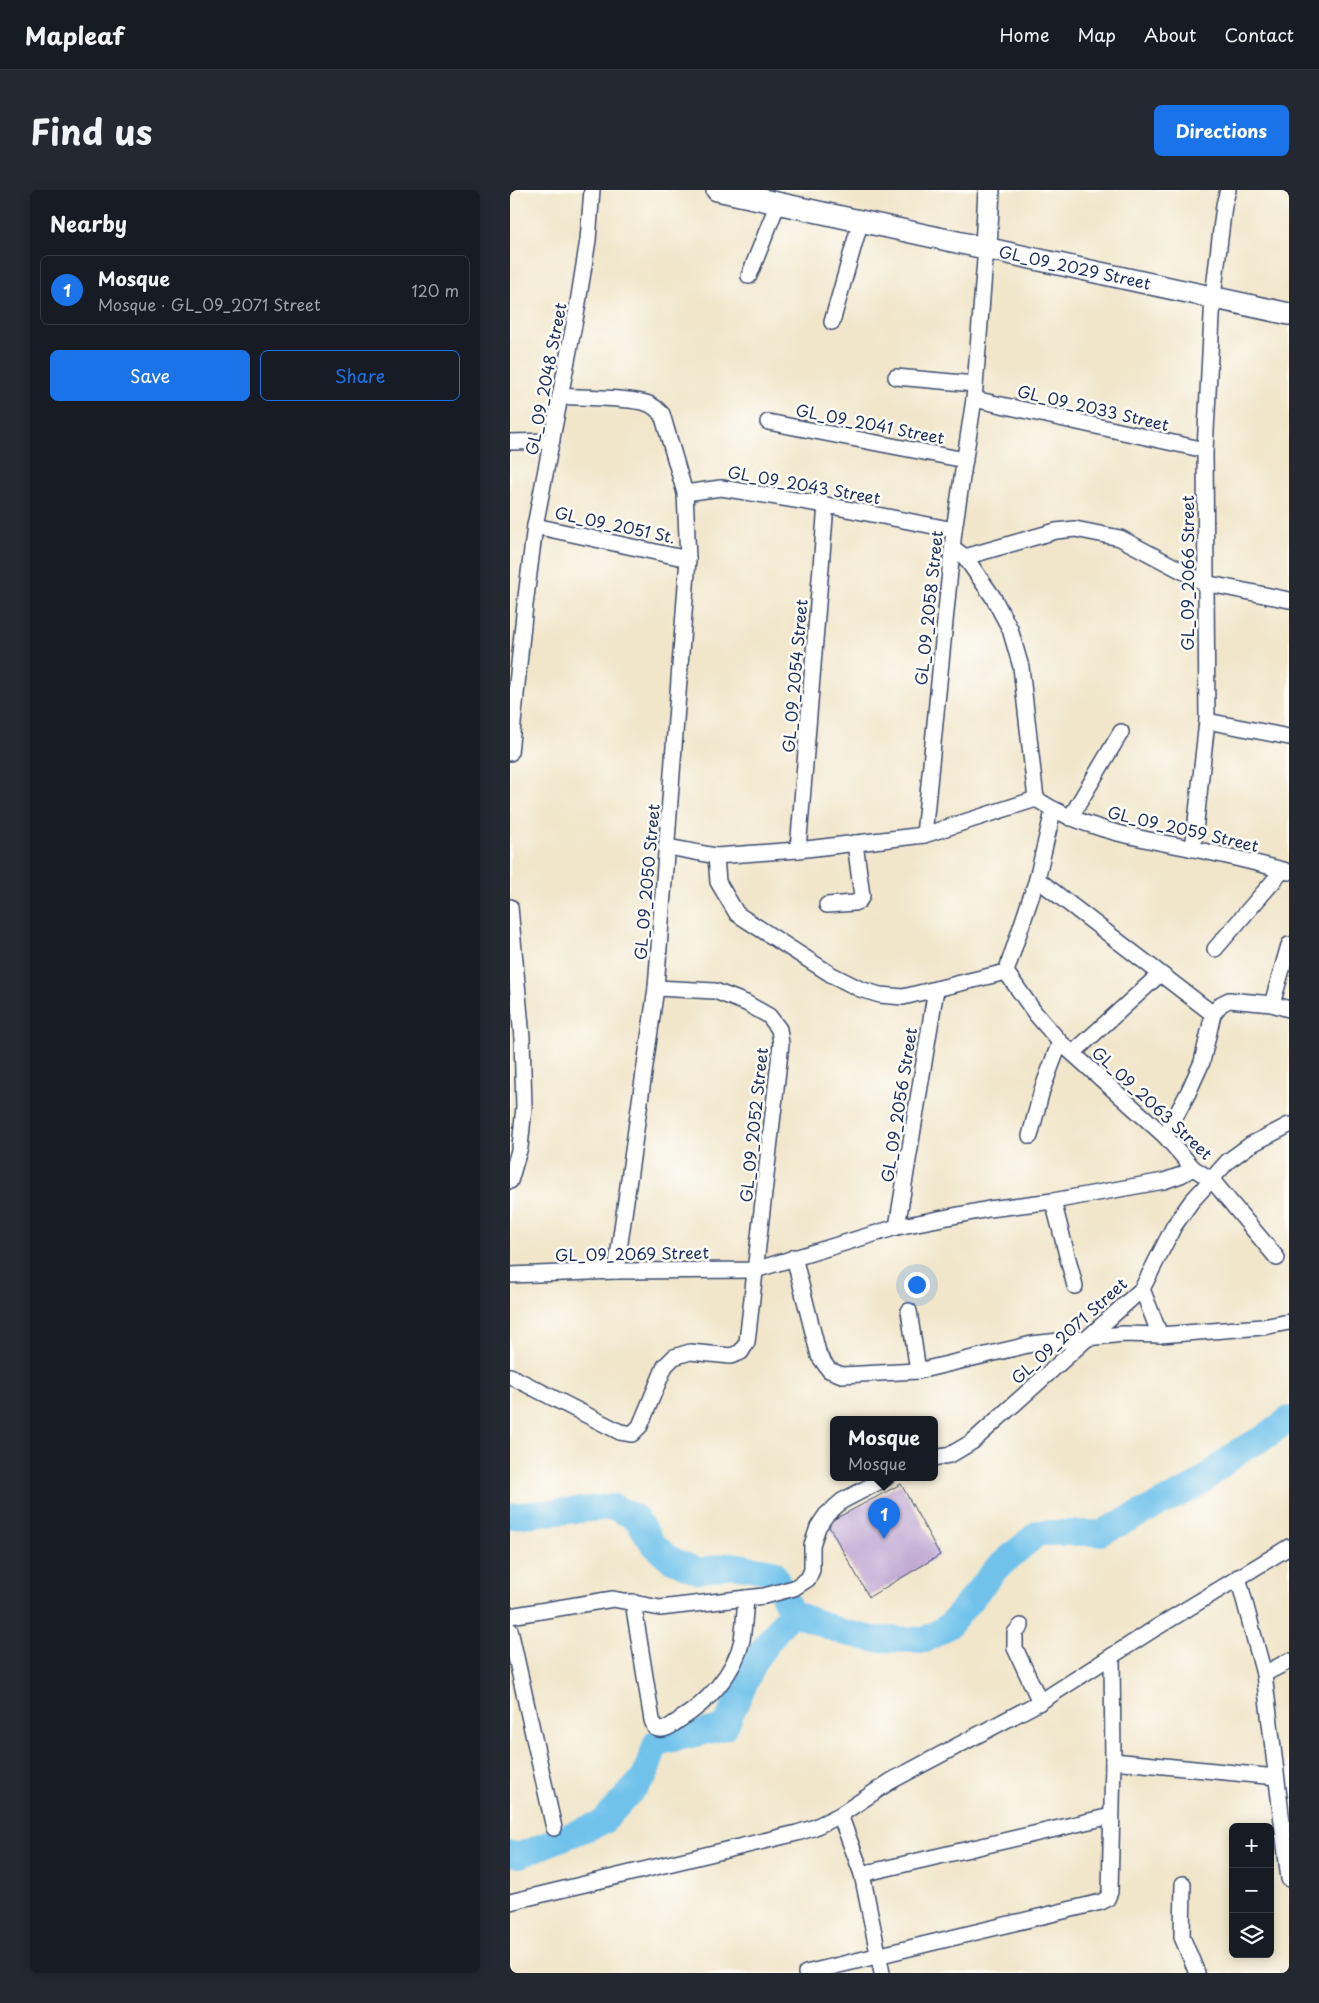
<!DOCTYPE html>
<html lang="en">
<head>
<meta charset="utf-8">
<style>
  body { margin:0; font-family:"Playpen Sans",sans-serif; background:#242831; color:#f1f3f6 }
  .controls { position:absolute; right:15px; bottom:15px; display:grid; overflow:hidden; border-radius:8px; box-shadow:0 2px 12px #0003 }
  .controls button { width:45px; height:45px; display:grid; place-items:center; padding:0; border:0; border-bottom:1px solid #363941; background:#171b24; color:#f1f3f6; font:25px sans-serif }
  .you { position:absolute; left:406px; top:1094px; width:18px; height:18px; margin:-12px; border:4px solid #fff; border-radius:50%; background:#1a73e8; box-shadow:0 0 0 8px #1a73e833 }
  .badge { display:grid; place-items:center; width:32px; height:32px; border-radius:50%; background:#1a73e8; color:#fff; font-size:16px; font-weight:700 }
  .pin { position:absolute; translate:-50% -41px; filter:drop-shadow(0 1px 2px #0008) }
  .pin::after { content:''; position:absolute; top:26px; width:18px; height:15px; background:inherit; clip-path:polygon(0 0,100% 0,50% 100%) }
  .popup { position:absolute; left:320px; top:1226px; width:108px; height:65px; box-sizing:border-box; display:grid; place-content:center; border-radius:8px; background:#171b24; filter:drop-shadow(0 1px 4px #0005); font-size:16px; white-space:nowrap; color:#9ea1a6 }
  .popup b { font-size:19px; color:#f1f3f6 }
  .popup::after { content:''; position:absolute; left:50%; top:100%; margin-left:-10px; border:10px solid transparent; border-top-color:#171b24 }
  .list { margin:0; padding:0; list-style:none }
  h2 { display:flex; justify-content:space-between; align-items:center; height:65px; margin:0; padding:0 20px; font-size:21px }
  h2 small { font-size:16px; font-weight:400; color:#9ea1a6 }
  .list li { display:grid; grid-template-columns:32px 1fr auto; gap:15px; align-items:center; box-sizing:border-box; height:70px; margin:0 10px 10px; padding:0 10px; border:1px solid #363941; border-radius:8px }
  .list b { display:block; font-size:19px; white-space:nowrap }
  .list p { margin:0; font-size:16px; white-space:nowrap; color:#9ea1a6 }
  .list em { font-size:16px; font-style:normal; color:#9ea1a6 }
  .actions { display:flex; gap:10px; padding:15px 20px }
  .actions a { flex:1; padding:11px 0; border:1px solid #1a73e8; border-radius:8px; text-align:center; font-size:18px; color:#1a73e8 }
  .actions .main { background:#1a73e8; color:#fff }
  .icon { flex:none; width:28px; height:28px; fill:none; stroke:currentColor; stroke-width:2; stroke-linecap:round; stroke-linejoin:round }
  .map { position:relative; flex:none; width:779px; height:1783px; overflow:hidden; border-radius:8px }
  header { display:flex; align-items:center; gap:30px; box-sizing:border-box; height:70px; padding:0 25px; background:#171b24; border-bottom:1px solid #363941 }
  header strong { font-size:24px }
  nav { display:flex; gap:28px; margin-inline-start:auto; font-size:18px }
  .intro { display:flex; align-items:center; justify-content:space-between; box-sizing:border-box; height:120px; padding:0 30px }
  h1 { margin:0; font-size:35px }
  .button { padding:12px 22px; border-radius:8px; background:#1a73e8; color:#fff; font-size:18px; font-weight:700 }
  main { display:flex; gap:30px; padding:0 30px }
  aside { flex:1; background:#171b24; border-radius:8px; box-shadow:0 2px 12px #0003 }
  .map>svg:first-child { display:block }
</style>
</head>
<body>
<header>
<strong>Mapleaf</strong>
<nav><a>Home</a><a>Map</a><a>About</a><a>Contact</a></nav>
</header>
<div class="intro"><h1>Find us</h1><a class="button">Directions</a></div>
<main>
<aside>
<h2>Nearby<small></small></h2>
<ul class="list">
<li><span class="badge">1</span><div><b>Mosque</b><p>Mosque · GL_09_2071 Street</p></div><em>120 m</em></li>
</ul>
<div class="actions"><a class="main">Save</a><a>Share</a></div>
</aside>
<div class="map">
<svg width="779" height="1783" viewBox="0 0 779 1783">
  <rect width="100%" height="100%" fill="#fdfcf7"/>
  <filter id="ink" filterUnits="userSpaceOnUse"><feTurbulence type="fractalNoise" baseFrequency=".02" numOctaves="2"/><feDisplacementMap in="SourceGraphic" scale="10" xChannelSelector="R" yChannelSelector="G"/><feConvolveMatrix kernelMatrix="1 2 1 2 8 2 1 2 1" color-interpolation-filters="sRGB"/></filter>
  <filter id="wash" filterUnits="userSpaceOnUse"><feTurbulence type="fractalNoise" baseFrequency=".0096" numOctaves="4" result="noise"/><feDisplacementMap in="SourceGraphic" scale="20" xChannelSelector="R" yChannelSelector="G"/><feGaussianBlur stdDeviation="1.12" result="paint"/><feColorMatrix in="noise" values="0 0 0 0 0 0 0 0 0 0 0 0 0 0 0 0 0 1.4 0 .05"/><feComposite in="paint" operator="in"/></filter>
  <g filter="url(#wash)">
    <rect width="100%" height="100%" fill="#f1e6ca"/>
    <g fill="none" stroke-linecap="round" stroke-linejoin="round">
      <g stroke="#70c2eb" stroke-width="26">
        <polyline points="0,1326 104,1317 126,1328 143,1354 160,1369 188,1381 222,1375 263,1382 281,1422 332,1442 363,1449 415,1450 440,1435 486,1379 528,1343 590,1343 686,1296 729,1261 755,1247 779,1229"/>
        <polyline points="0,1664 10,1665 93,1632 135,1586 146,1553 215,1537 247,1467 281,1422"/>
      </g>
    </g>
    <g id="blocks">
      <polygon fill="#bfa7d3" points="391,1294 430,1365 359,1407 317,1333"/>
    </g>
  </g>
  <g filter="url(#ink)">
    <use href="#blocks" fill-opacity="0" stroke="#3b4a6e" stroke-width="1"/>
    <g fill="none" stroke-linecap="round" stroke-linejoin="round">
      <defs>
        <g id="street">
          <polyline points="239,86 268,13"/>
          <polyline points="322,132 351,30"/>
          <polyline points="386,187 465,194"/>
          <path d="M50 206C75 208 113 207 136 213 143 215 147 219 152 224L175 303 178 369 146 798 106 1081"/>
          <polyline points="464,209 695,260"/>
          <polyline points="258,232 455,270"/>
          <polyline points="0,252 42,251"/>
          <polyline points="175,303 211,298 316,315 444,340"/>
          <polyline points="25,336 178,369"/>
          <polyline points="443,358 455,367 546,341 565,339 610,348 695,393 779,410"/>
          <polyline points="455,367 483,407 500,439 511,477 526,609"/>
          <polyline points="697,531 779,547"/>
          <polyline points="0,563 15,415 25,336 67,119 78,50 82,0"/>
          <path d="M526 609C570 638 623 647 674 657 709 664 745 672 779 682"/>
          <polyline points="560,628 611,542"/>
          <polyline points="414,645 444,340 464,209 476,57"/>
          <polyline points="158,657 206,666 288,660 414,645 526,609"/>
          <polyline points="683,659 697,531 695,260 703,107 714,15 718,0"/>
          <polyline points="288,660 316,315"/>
          <polyline points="206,666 208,692 227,724 322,785 350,799 370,805 393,807 496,782"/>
          <polyline points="527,689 703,824"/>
          <polyline points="317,715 344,713 349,711 352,706 345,653"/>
          <polyline points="0,717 12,848 14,917 10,957 0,991"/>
          <polyline points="705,759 773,680"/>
          <polyline points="496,782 525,823 550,852 655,946 683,978 702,990 767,1068"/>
          <polyline points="496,782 527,689 543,621"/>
          <polyline points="762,814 779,755"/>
          <polyline points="563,863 650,784"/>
          <polyline points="520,946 532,900 550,852"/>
          <polyline points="655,946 678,903 692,872 703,824 711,814 719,810 762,814 779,819"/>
          <polyline points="543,1011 565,1096"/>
          <polyline points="387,1037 426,799"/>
          <polyline points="284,1067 309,1166 319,1180 332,1185 408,1181 522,1154 613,1144 650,1145 753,1137 779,1132"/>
          <polyline points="0,1085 106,1081 245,1080 387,1037 479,1019 543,1011 654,991 671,985 683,978"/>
          <polyline points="632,1099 650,1145"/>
          <polyline points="399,1121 408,1181"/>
          <polyline points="0,1186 110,1242 122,1244 130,1236 155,1176 164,1167 180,1162 221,1166 231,1162 237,1152 271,854 269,839 259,826 236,813 205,801 146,798"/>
          <polyline points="424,1268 440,1265 462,1252 632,1099 664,1036 681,1012 718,971 740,955 779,935"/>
          <polyline points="728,1387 754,1484 779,1689"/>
          <path d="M123 1412 142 1530 145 1538C155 1542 162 1535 169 1530 197 1513 225 1483 232 1450 234 1436 235 1422 236 1408"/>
          <polyline points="0,1426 103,1409 150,1418 254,1406 284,1398 298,1389 302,1380 302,1355 308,1337 316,1325 332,1311 376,1288"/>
          <polyline points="511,1436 505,1443 505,1458 530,1512"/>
          <polyline points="0,1440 44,1638"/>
          <polyline points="754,1484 779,1471"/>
          <polyline points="603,1571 766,1587"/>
          <polyline points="330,1625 381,1591 530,1512 644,1439 779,1357"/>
          <polyline points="352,1684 601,1626"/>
          <polyline points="673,1694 672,1747 687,1783"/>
          <polyline points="0,1712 287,1643 303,1638 330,1625 352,1684 372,1783"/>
          <polyline points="296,1783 591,1712 597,1709 600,1702 603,1571 602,1466"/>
        </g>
        <g id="secondary">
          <path id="s1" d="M207 0 779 124"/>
          <polyline points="476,57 479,0"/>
        </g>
      </defs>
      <use href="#street" stroke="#3b4a6e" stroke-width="18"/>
      <use href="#secondary" stroke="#3b4a6e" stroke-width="24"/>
      <use href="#street" stroke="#fff" stroke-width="15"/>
      <use href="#secondary" stroke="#fff" stroke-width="21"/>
    </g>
  </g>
  <g text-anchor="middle" stroke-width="5" stroke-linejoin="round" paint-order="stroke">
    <g font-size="16" fill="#1b2f5e" stroke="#fdfcf7">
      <text dy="6" stroke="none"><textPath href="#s1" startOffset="366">GL_09_2029 Street</textPath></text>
      <text transform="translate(36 189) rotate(-79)" y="6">GL_09_2048 Street</text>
      <text transform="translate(583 218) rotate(13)" y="6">GL_09_2033 Street</text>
      <text transform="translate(360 234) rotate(11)" y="6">GL_09_2041 Street</text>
      <text transform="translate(294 295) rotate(10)" y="6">GL_09_2043 Street</text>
      <text transform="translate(105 335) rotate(12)" y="6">GL_09_2051 St.</text>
      <text transform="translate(678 383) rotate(-90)" y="6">GL_09_2066 Street</text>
      <text transform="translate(419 418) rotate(-84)" y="6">GL_09_2058 Street</text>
      <text transform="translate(285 486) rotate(-85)" y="6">GL_09_2054 Street</text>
      <text transform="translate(673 639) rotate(13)" y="6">GL_09_2059 Street</text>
      <text transform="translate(137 692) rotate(-85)" y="6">GL_09_2050 Street</text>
      <text transform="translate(642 913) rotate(43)" y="6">GL_09_2063 Street</text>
      <text transform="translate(389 915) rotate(-81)" y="6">GL_09_2056 Street</text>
      <text transform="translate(244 935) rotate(-84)" y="6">GL_09_2052 Street</text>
      <text transform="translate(122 1064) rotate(-1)" y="6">GL_09_2069 Street</text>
      <text transform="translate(559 1141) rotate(-42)" y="6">GL_09_2071 Street</text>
    </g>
  </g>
</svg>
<div class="controls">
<button>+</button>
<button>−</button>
<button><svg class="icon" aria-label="layers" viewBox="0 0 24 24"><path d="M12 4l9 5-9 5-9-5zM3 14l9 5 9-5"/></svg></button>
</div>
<div class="you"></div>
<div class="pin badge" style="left:374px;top:1349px">1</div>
<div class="popup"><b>Mosque</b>Mosque</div>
</div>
</main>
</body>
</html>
